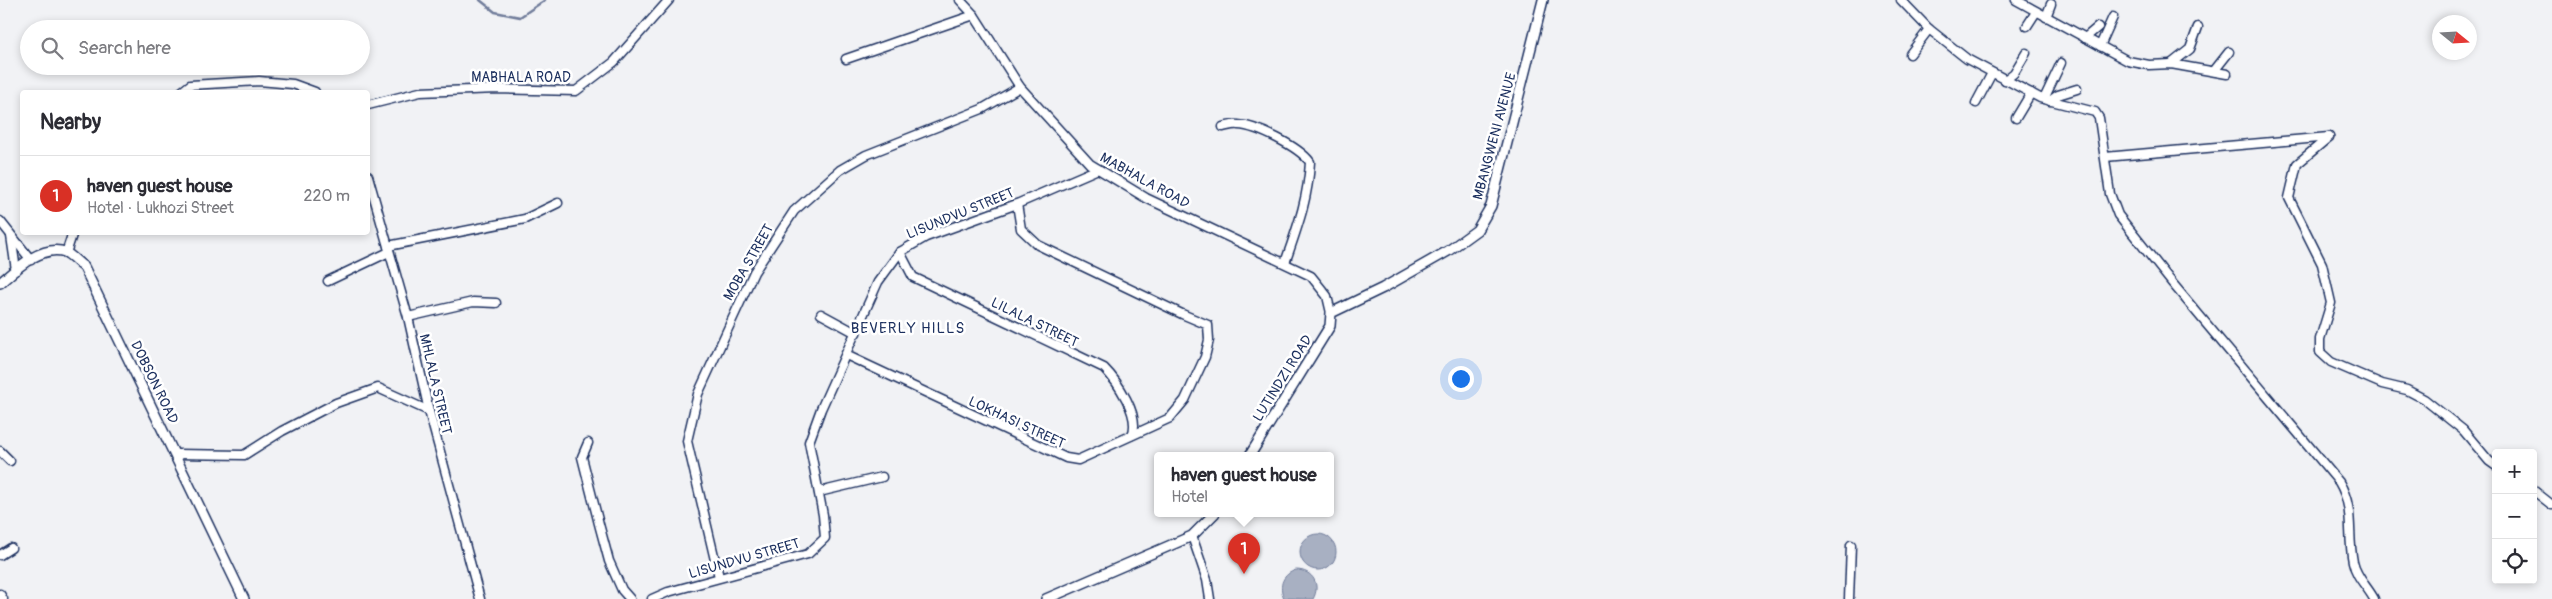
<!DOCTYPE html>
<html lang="en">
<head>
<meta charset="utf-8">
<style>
  body { margin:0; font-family:Pangolin,sans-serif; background:#f7f7f7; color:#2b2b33 }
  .controls { position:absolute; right:15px; bottom:15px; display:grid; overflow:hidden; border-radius:5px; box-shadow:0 2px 8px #0003 }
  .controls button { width:45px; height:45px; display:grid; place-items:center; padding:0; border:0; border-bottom:1px solid #e1e1e2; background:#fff; color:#2b2b33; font:25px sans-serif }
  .compass { position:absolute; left:2432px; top:15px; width:45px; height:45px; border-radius:50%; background:#fff; box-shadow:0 2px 8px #0003; rotate:108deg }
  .you { position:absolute; left:1460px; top:378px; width:18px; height:18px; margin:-12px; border:4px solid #fff; border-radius:50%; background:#1a73e8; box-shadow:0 0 0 8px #1a73e833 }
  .badge { display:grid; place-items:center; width:32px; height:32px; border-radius:50%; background:#d93025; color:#fff; font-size:16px; font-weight:700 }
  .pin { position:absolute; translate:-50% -41px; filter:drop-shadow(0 1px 2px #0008) }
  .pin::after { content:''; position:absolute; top:26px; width:18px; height:15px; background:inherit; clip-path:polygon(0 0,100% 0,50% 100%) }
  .popup { position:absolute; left:1154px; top:452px; width:180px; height:65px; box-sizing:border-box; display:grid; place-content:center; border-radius:5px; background:#fff; filter:drop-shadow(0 1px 4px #0005); font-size:16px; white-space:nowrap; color:#7c7c81 }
  .popup b { font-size:19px; color:#2b2b33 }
  .popup::after { content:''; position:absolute; left:50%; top:100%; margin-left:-10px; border:10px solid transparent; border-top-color:#fff }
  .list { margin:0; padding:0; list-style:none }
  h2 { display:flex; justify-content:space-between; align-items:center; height:65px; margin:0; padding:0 20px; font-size:21px }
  h2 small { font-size:16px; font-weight:400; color:#7c7c81 }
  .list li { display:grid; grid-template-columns:32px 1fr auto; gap:15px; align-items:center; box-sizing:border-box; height:80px; padding:0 20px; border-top:1px solid #e1e1e2 }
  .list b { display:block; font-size:19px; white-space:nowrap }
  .list p { margin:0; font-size:16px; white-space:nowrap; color:#7c7c81 }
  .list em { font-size:16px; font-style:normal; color:#7c7c81 }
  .icon { flex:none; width:28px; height:28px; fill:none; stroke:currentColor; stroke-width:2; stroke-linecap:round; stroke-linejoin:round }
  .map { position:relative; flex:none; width:2552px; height:599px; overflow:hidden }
  .search { position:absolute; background:#fff; box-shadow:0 2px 8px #0003; left:20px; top:20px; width:350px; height:55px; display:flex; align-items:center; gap:12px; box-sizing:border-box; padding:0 18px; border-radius:28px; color:#7c7c81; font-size:19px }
  .panel { position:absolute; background:#fff; box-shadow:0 2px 8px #0003; left:20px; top:90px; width:350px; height:145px; border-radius:5px }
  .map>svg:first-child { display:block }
</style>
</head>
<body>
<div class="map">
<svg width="2552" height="599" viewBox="0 0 2552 599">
  <rect width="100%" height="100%" fill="#f1f2f5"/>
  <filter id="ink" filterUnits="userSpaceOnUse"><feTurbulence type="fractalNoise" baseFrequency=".02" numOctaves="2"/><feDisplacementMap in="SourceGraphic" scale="10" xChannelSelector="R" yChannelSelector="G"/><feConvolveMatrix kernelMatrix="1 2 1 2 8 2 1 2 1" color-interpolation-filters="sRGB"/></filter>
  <g filter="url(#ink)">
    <g fill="#a8b0c2" stroke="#707c9a">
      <circle cx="1318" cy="552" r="18"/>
      <path d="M1296 570C1313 570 1321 585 1313 599L1284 598C1278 585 1283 574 1296 570Z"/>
    </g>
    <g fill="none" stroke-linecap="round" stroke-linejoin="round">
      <polyline stroke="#707c9a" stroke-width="2.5" points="480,0 495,12 520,17 545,0"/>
      <defs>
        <g id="minor">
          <polyline points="960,0 974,15 1020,87 1090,164 1146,198 1311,276 1327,296 1331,313"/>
          <path d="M1901 0 1929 29 1967 59 2040 98 2095 112 2099 118 2110 194 2118 215 2173 284 2339 482C2355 509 2347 533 2353 562 2356 577 2367 586 2374 599"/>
          <polyline points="2016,0 2128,61 2149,65 2171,64 2227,74"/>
          <polyline points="2046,17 2051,4"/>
          <polyline points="2027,26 2036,12"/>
          <polyline points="2085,38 2098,27"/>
          <polyline points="2100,46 2113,17"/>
          <polyline points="1910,54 1929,29"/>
          <polyline points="846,59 974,15"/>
          <polyline points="2171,64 2190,49 2198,27"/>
          <polyline points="2214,71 2229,52"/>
          <polyline points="2005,80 2014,73 2026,53"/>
          <polyline points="181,92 190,85 259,81 293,84 315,92"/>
          <polyline points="2044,99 2061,63"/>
          <polyline points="2050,101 2058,95 2077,89"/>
          <polyline points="1976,103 1992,73"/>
          <polyline points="368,105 420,92 497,89 576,91 614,62 669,0"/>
          <polyline points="2016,118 2031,93"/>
          <path d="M1223 127C1228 126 1234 124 1238 125 1258 126 1299 147 1310 162 1308 200 1297 228 1285 263"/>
          <polyline points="2329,137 2297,164 2289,198 2322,264 2331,303 2320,339 2320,352 2331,362 2382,384 2407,390 2424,399 2463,430 2489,461 2496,466"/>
          <polyline points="2105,157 2329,137"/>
          <polyline points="368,176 408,317 429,411 480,599"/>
          <polyline points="0,221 31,260"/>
          <polyline points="11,236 16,270"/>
          <polyline points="388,246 525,219 558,203"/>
          <path d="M900 252 913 277 1104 368C1117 381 1141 416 1132 435"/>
          <polyline points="66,253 73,232"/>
          <polyline points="328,281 389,252"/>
          <polyline points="821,314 856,333"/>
          <polyline points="408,317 473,302 496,303"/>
          <polyline points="846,355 1066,458 1078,460 1170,418 1185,400 1205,357 1209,340 1208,325 1182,314 1038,245 1021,229 1017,204"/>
          <polyline points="588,443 582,457 599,524 609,561 622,590 630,599"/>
          <polyline points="0,451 10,461"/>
          <polyline points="176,454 244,455 282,431 336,403 378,388 429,411"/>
          <polyline points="2533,490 2552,505"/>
          <polyline points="819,492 882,477"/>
          <polyline points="1192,536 1207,580 1210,599"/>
          <polyline points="0,555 11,548"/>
          <polyline points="719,577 687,441 698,394 754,272 794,211 840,170 866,155 982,109 1020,87"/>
          <polyline points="0,594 3,599"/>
          <polyline points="652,599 668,592 808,554 825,538 823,515 809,442 821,409 878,282 900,252 926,237 1017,204 1098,169"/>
          <polyline points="1849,599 1851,545"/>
        </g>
        <g id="tertiary">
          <path d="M0 283C16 269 42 244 65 252 71 255 78 263 84 267L244 599"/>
          <polyline points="1250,455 1330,326 1331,313 1383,288 1448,251 1477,230 1491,206 1543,0"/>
          <polyline points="1046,599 1192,536 1215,513"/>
        </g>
      </defs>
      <use href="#minor" stroke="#1b2f5e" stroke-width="11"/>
      <use href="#tertiary" stroke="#1b2f5e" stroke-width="12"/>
      <use href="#minor" stroke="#fff" stroke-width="8"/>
      <use href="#tertiary" stroke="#fff" stroke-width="9"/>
    </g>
  </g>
  <g text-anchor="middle" stroke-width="5" stroke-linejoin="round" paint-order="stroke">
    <g font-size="14" fill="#1b2f5e" stroke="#fff">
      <text x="521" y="82">MABHALA ROAD</text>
      <text transform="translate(1494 136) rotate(-75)" y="5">MBANGWENI AVENUE</text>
      <text transform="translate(1145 180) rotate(29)" y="5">MABHALA ROAD</text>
      <text transform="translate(960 213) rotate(-22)" y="5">LISUNDVU STREET</text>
      <text transform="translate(748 262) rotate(-60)" y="5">MOBA STREET</text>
      <text transform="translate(1035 322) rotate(26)" y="5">LILALA STREET</text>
      <text transform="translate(1282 378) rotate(-58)" y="5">LUTINDZI ROAD</text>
      <text transform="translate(155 382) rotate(64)" y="5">DOBSON ROAD</text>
      <text transform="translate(436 384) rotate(77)" y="5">MHLALA STREET</text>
      <text transform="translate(1017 422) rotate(25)" y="5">LOKHASI STREET</text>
      <text transform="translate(744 558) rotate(-16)" y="5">LISUNDVU STREET</text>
    </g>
    <g font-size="15" letter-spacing="1" fill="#1b2f5e" stroke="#fff">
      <text x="908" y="333">BEVERLY HILLS</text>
    </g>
  </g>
</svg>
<div class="controls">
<button>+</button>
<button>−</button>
<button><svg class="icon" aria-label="locate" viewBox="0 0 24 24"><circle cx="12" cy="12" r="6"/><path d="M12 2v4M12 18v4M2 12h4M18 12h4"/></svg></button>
</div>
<svg class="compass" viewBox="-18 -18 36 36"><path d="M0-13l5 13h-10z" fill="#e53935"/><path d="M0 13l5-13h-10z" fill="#7c7c81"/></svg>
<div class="you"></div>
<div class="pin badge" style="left:1244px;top:574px">1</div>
<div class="popup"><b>haven guest house</b>Hotel</div>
<div class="search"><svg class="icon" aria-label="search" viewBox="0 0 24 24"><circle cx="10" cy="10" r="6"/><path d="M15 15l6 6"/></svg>Search here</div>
<section class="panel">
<h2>Nearby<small></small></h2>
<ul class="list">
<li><span class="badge">1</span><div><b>haven guest house</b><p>Hotel · Lukhozi Street</p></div><em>220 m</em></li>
</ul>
</section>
</div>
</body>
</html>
